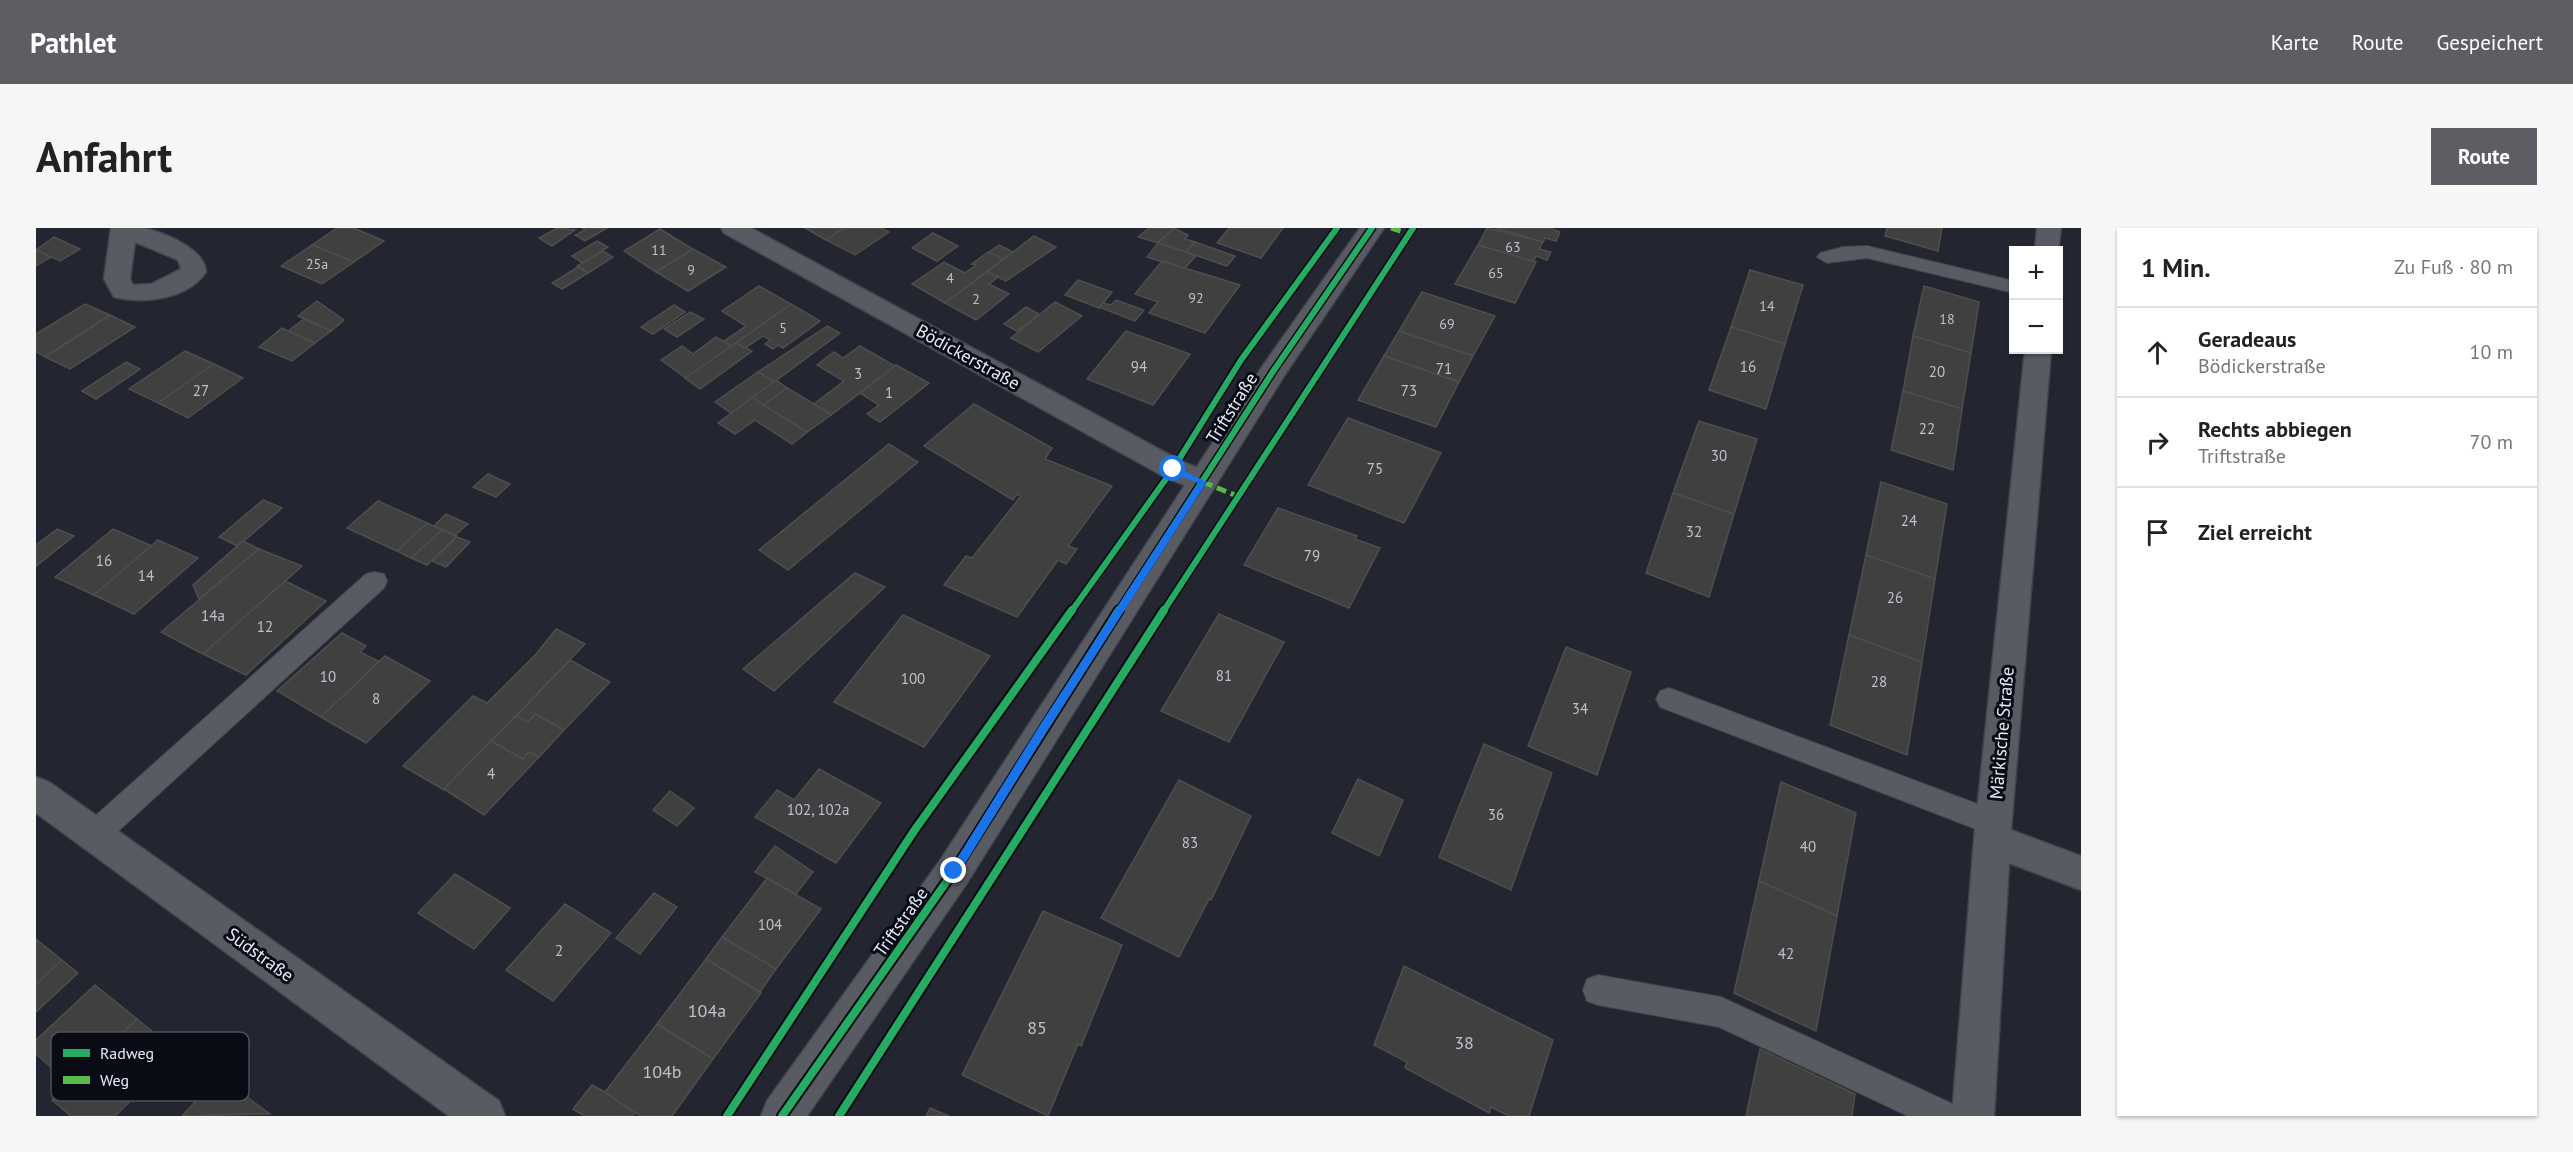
<!DOCTYPE html>
<html lang="de">
<head>
<meta charset="utf-8">
<style>
  body { margin:0; font-family:"PT Sans",sans-serif; background:#f6f6f6; color:#222 }
  .controls { position:absolute; right:18px; top:18px; display:grid; overflow:hidden; border-radius:0px; box-shadow:0 2px 4px #0004 }
  .controls button { width:54px; height:54px; display:grid; place-items:center; padding:0; border:0; border-bottom:2px solid #e0e0e0; background:#fff; color:#222; font:30px sans-serif }
  .stop { position:absolute; width:18px; height:18px; margin:-14px; border:4px solid #1a73e8; border-radius:50%; background:#fff }
  .stop.end { background:#1a73e8; border-color:#fff; box-shadow:0 2px 6px #0008 }
  .list { margin:0; padding:0; list-style:none }
  h2 { display:flex; justify-content:space-between; align-items:center; height:78px; margin:0; padding:0 24px; font-size:26px }
  h2 small { font-size:20px; font-weight:400; color:#767676 }
  .list li { display:grid; grid-template-columns:39px 1fr auto; gap:18px; align-items:center; box-sizing:border-box; height:90px; padding:0 24px; border-top:2px solid #e0e0e0 }
  .list b { display:block; font-size:22px; white-space:nowrap }
  .list p { margin:0; font-size:20px; white-space:nowrap; color:#767676 }
  .list em { font-size:20px; font-style:normal; color:#767676 }
  .icon { flex:none; width:33px; height:33px; fill:none; stroke:currentColor; stroke-width:2; stroke-linecap:round; stroke-linejoin:round }
  .map { position:relative; flex:none; width:2045px; height:888px; overflow:hidden; border-radius:0px }
  header { display:flex; align-items:center; gap:36px; box-sizing:border-box; height:84px; padding:0 30px; background:#5c5e63; color:#fff }
  header strong { font-size:28px }
  nav { display:flex; gap:33px; margin-inline-start:auto; font-size:21px }
  .intro { display:flex; align-items:center; justify-content:space-between; box-sizing:border-box; height:144px; padding:0 36px }
  h1 { margin:0; font-size:42px }
  .button { padding:15px 27px; border-radius:0px; background:#5c5e63; color:#fff; font-size:21px; font-weight:700 }
  main { display:flex; gap:36px; padding:0 36px }
  aside { flex:1; background:#fff; border-radius:0px; box-shadow:0 2px 4px #0004 }
  .map>svg:first-child { display:block }
</style>
</head>
<body>
<header>
<strong>Pathlet</strong>
<nav><a>Karte</a><a>Route</a><a>Gespeichert</a></nav>
</header>
<div class="intro"><h1>Anfahrt</h1><a class="button">Route</a></div>
<main>
<div class="map">
<svg width="2045" height="888" viewBox="0 0 2045 888">
  <rect width="100%" height="100%" fill="#232630"/>
  <g fill="#414041" stroke="#4e4e4d" stroke-width="1.5">
    <polygon points="301,0 318,0 348,13 318,34 276,17"/>
    <polygon points="521,0 539,2 516,18 503,10"/>
    <polygon points="546,0 571,0 549,13 539,7 549,2"/>
    <polygon points="769,0 808,0 790,12"/>
    <polygon points="808,0 845,0 853,4 819,27 790,12"/>
    <polygon points="1113,0 1138,0 1122,15 1102,9"/>
    <polygon points="1138,0 1152,7 1149,11 1159,14 1150,24 1122,15"/>
    <polygon points="1193,0 1247,0 1225,30 1181,15"/>
    <polygon points="1451,0 1507,14 1503,21 1515,24 1511,32 1500,28 1497,34 1442,17"/>
    <polygon points="1459,0 1514,0 1524,4 1520,13 1509,10 1507,14"/>
    <polygon points="1851,0 1906,0 1902,23 1849,8"/>
    <polygon points="624,1 657,21 620,44 588,23"/>
    <polygon points="897,5 922,18 901,33 876,20"/>
    <polygon points="998,8 1020,19 970,53 951,44"/>
    <polygon points="18,9 44,21 24,33 0,22"/>
    <polygon points="561,13 572,19 547,35 536,28"/>
    <polygon points="1159,14 1199,28 1191,38 1150,24"/>
    <polygon points="1122,15 1150,24 1160,28 1148,41 1111,29"/>
    <polygon points="276,17 318,34 286,56 245,38"/>
    <polygon points="963,17 977,24 967,31 953,24"/>
    <polygon points="1442,17 1500,34 1479,75 1419,56"/>
    <polygon points="657,21 690,39 652,63 620,44"/>
    <polygon points="0,22 15,29 0,38"/>
    <polygon points="567,23 577,29 552,45 541,38"/>
    <polygon points="952,24 967,31 909,75 876,56 908,34 929,45 940,37 936,36"/>
    <polygon points="1126,33 1204,57 1169,105 1113,85 1122,74 1099,66"/>
    <polygon points="542,39 552,45 526,61 516,55"/>
    <polygon points="1714,42 1767,57 1749,116 1695,99"/>
    <polygon points="951,44 962,49 953,56 973,66 943,90 940,92 909,75"/>
    <polygon points="1042,52 1076,64 1063,80 1029,67"/>
    <polygon points="723,58 755,76 695,118 688,113 710,98 686,83"/>
    <polygon points="1888,58 1943,74 1935,125 1877,108"/>
    <polygon points="1386,64 1459,88 1437,128 1363,103"/>
    <polygon points="1080,72 1108,82 1099,93 1063,79 1067,75 1075,77"/>
    <polygon points="281,73 308,92 295,103 262,88"/>
    <polygon points="1019,74 1046,88 1002,124 975,110"/>
    <polygon points="49,76 74,87 9,129 0,124 0,106"/>
    <polygon points="755,76 784,93 747,120 742,117 737,121 729,116 735,112 727,108 709,120 700,115"/>
    <polygon points="638,77 649,84 617,106 605,99"/>
    <polygon points="990,79 1003,86 981,103 968,96"/>
    <polygon points="654,84 668,91 641,109 628,101"/>
    <polygon points="74,87 99,99 34,141 9,129"/>
    <polygon points="268,91 295,103 279,115 252,103"/>
    <polygon points="791,98 804,105 738,154 722,144"/>
    <polygon points="1695,99 1749,116 1730,181 1673,162"/>
    <polygon points="246,100 252,103 279,115 256,133 223,119"/>
    <polygon points="1090,103 1154,126 1117,177 1051,151"/>
    <polygon points="1363,103 1437,128 1423,154 1348,128"/>
    <polygon points="1877,108 1935,125 1926,181 1867,163"/>
    <polygon points="680,109 695,118 650,150 625,132 646,118 657,126"/>
    <polygon points="700,115 716,123 664,161 649,150"/>
    <polygon points="824,118 859,138 795,187 778,176 808,153 781,137 798,124 807,130"/>
    <polygon points="149,123 178,136 122,175 93,161"/>
    <polygon points="1348,128 1423,154 1400,199 1322,172"/>
    <polygon points="90,134 104,141 60,171 46,163"/>
    <polygon points="178,136 207,150 152,190 122,175"/>
    <polygon points="860,137 893,155 844,194 831,186 843,177 824,165"/>
    <polygon points="722,144 738,154 695,185 679,174"/>
    <polygon points="740,152 751,160 727,177 717,169"/>
    <polygon points="751,160 778,176 795,187 771,204 727,177"/>
    <polygon points="1867,163 1926,181 1917,242 1855,222"/>
    <polygon points="717,169 727,177 771,204 756,216 719,192 699,206 682,195"/>
    <polygon points="938,176 1016,220 1009,231 1076,258 1032,318 1041,321 1030,336 1022,332 981,389 908,357 930,328 936,330 985,268 981,266 977,272 888,218"/>
    <polygon points="1312,190 1405,225 1368,295 1272,257"/>
    <polygon points="1663,193 1721,211 1698,286 1637,265"/>
    <polygon points="853,216 882,234 752,342 723,322"/>
    <polygon points="452,246 474,256 460,269 437,259"/>
    <polygon points="1845,254 1911,276 1899,351 1830,327"/>
    <polygon points="1637,265 1698,286 1673,369 1610,345"/>
    <polygon points="227,272 246,280 202,318 183,309"/>
    <polygon points="342,273 391,295 361,323 311,300"/>
    <polygon points="1242,280 1321,308 1319,311 1344,320 1313,380 1208,337"/>
    <polygon points="410,286 432,296 419,307 398,298"/>
    <polygon points="391,295 406,302 375,330 361,323"/>
    <polygon points="21,301 38,308 0,338 0,317"/>
    <polygon points="77,301 116,318 58,367 19,349"/>
    <polygon points="406,302 421,308 391,337 375,330"/>
    <polygon points="421,309 434,314 410,339 396,333"/>
    <polygon points="122,312 162,330 98,386 58,367"/>
    <polygon points="207,313 223,321 163,371 157,357"/>
    <polygon points="223,321 266,338 167,426 125,404"/>
    <polygon points="1830,327 1899,351 1886,434 1813,407"/>
    <polygon points="819,345 849,359 738,463 707,441"/>
    <polygon points="249,353 290,373 210,447 167,426"/>
    <polygon points="1183,386 1248,414 1193,514 1125,483"/>
    <polygon points="867,387 954,428 888,519 798,474"/>
    <polygon points="520,401 549,416 408,562 367,538 437,468 451,475 501,425"/>
    <polygon points="306,405 330,418 324,424 344,434 285,489 241,463"/>
    <polygon points="1813,407 1886,434 1871,527 1794,497"/>
    <polygon points="1530,419 1595,444 1561,547 1492,518"/>
    <polygon points="349,428 394,453 330,515 285,489"/>
    <polygon points="534,432 574,454 528,502 499,486 492,494 480,488"/>
    <polygon points="499,486 528,502 503,529 493,524 487,531 455,513 480,488 492,494"/>
    <polygon points="455,513 487,531 493,524 503,529 448,587 408,561"/>
    <polygon points="1448,516 1516,545 1475,662 1403,629"/>
    <polygon points="783,541 845,575 800,635 719,589 741,562 758,572"/>
    <polygon points="1322,551 1367,572 1343,628 1296,605"/>
    <polygon points="1143,552 1215,588 1175,672 1173,671 1143,729 1065,690"/>
    <polygon points="1745,554 1820,585 1801,688 1723,653"/>
    <polygon points="634,563 658,580 641,598 617,582"/>
    <polygon points="739,618 777,644 760,666 719,644"/>
    <polygon points="419,646 474,680 438,721 382,685"/>
    <polygon points="731,650 785,681 740,741 686,709"/>
    <polygon points="1723,653 1801,688 1780,803 1698,765"/>
    <polygon points="618,665 641,679 604,726 580,710"/>
    <polygon points="529,676 575,705 517,773 470,742"/>
    <polygon points="1007,683 1086,717 1045,818 1042,816 1012,888 926,847"/>
    <polygon points="686,709 740,741 724,764 670,731"/>
    <polygon points="0,711 26,732 0,756"/>
    <polygon points="670,731 725,765 677,831 621,796"/>
    <polygon points="26,732 42,745 0,784 0,756"/>
    <polygon points="1368,738 1517,812 1493,888 1473,888 1455,879 1453,885 1369,840 1371,834 1338,817"/>
    <polygon points="59,757 101,791 33,855 0,826 0,812"/>
    <polygon points="101,791 143,825 79,888 35,888 16,872"/>
    <polygon points="621,796 677,831 636,888 604,888 569,864"/>
    <polygon points="1724,821 1819,866 1816,888 1710,888"/>
    <polygon points="183,848 234,886 146,888"/>
    <polygon points="556,857 569,864 599,885 597,888 548,888 537,881"/>
    <polygon points="894,880 913,888 890,888"/>
  </g>
  <g fill="none" stroke-linecap="round" stroke-linejoin="round">
    <defs>
      <g id="service">
        <polygon points="1831,18 1978,53 1978,65 1831,30 1791,35 1781,29 1784,25 1807,19"/>
        <polygon points="339,344 348,346 351,353 348,360 68,616 58,620 48,616 44,607 48,598 330,346"/>
        <polygon points="1633,460 1968,586 1972,595 1968,604 1958,608 1624,479 1620,471 1624,463"/>
        <polygon points="1562,747 1685,769 1919,877 1924,888 1872,888 1683,799 1562,777 1551,773 1547,762 1551,751"/>
      </g>
      <g id="minor">
        <path d="M75 0C85 0 98 0 108 0 129 5 169 21 170 44 151 72 107 76 78 69L68 51ZM99 14 142 32 145 41 115 56 97 57 94 51Z"/>
        <polygon points="685,0 715,0 1147,234 1177,246 1182,254 1177,262 1167,265 1127,248 688,5"/>
        <polygon points="2001,0 2025,0 2022,23 1999,22"/>
        <polygon points="1989,122 2015,122 1975,602 2045,628 2045,662 1973,635 1958,888 1916,888 1938,612"/>
        <polygon points="0,549 13,554 463,873 469,888 413,888 0,585"/>
      </g>
      <polygon id="tertiary" points="1324,0 1348,0 1248,148 931,655 771,888 725,888 731,873 905,631 1228,136"/>
    </defs>
    <use href="#service" stroke="#42444d" stroke-width="2"/>
    <use href="#minor" stroke="#42444d" stroke-width="3"/>
    <use href="#tertiary" stroke="#42444d" stroke-width="3"/>
    <use href="#service" fill="#595b63" fill-rule="evenodd"/>
    <use href="#minor" fill="#595b63" fill-rule="evenodd"/>
    <use href="#tertiary" fill="#595b63" fill-rule="evenodd"/>
    <g stroke="#58b947" stroke-width="5" stroke-dasharray="10 5" stroke-linecap="butt">
      <polyline points="1355,0 1373,6"/>
      <polyline points="1167,254 1201,268"/>
    </g>
    <defs>
      <g id="cycleway-far1">
        <polyline points="1035,384 1137,241 1205,132 1301,0"/>
        <polyline points="1082,384 1238,142 1336,0"/>
        <polyline points="1127,384 1377,0"/>
      </g>
      <g id="cycleway">
        <polyline points="691,888 878,603 1036,382"/>
        <polyline points="746,888 918,643 1083,382"/>
        <polyline points="803,888 1128,382"/>
      </g>
    </defs>
    <use href="#cycleway-far1" stroke="#0a0c15" stroke-width="9"/>
    <use href="#cycleway" stroke="#0a0c15" stroke-width="12"/>
    <use href="#cycleway-far1" stroke="#26ab63" stroke-width="6"/>
    <use href="#cycleway" stroke="#26ab63" stroke-width="8"/>
  </g>
  <polygon fill="#1a73e8" points="1134,239 1140,239 1171,254 1011,503 922,647 915,647 915,640 1004,497 1162,255 1134,244"/>
  <g text-anchor="middle" stroke-width="6" stroke-linejoin="round" paint-order="stroke">
    <g font-size="14" fill="#bec1cc">
      <text x="1477" y="24">63</text>
      <text x="623" y="27">11</text>
      <text x="281" y="41">25a</text>
      <text x="655" y="47">9</text>
      <text x="1460" y="50">65</text>
      <text x="914" y="55">4</text>
      <text x="1160" y="75">92</text>
      <text x="940" y="76">2</text>
      <text x="1731" y="83">14</text>
      <text x="1911" y="96">18</text>
      <text x="1411" y="101">69</text>
      <text x="747" y="105">5</text>
    </g>
    <g font-size="15" fill="#bec1cc">
      <text x="1103" y="144">94</text>
      <text x="1712" y="144">16</text>
      <text x="1408" y="146">71</text>
      <text x="1901" y="149">20</text>
      <text x="822" y="151">3</text>
      <text x="165" y="168">27</text>
      <text x="1373" y="168">73</text>
      <text x="853" y="170">1</text>
      <text x="1891" y="206">22</text>
      <text x="1683" y="233">30</text>
      <text x="1339" y="246">75</text>
      <text x="1873" y="298">24</text>
      <text x="1658" y="309">32</text>
      <text x="1276" y="333">79</text>
      <text x="68" y="338">16</text>
      <text x="110" y="353">14</text>
      <text x="1859" y="375">26</text>
      <text x="177" y="393">14a</text>
      <text x="229" y="404">12</text>
      <text x="1188" y="453">81</text>
      <text x="292" y="454">10</text>
      <text x="877" y="456">100</text>
      <text x="1843" y="459">28</text>
      <text x="340" y="476">8</text>
      <text x="1544" y="486">34</text>
      <text x="455" y="551">4</text>
      <text x="782" y="587">102, 102a</text>
      <text x="1460" y="592">36</text>
      <text x="1154" y="620">83</text>
      <text x="1772" y="624">40</text>
      <text x="734" y="702">104</text>
      <text x="523" y="728">2</text>
      <text x="1750" y="731">42</text>
    </g>
    <g font-size="18" fill="#e8ecfa" stroke="#0a0c15">
      <text transform="translate(932 129) rotate(29)" y="6">Bödickerstraße</text>
      <text transform="translate(1196 180) rotate(-58)" y="6">Triftstraße</text>
      <text transform="translate(1966 505) rotate(-85)" y="6">Märkische Straße</text>
      <text transform="translate(865 694) rotate(-55)" y="6">Triftstraße</text>
      <text transform="translate(224 727) rotate(36)" y="6">Südstraße</text>
    </g>
    <g font-size="18" fill="#bec1cc">
      <text x="671" y="789">104a</text>
      <text x="1001" y="806">85</text>
      <text x="1428" y="821">38</text>
      <text x="626" y="850">104b</text>
    </g>
  </g>
  <rect x="15" y="804" width="198" height="69" rx="9" fill="#0a0c15" stroke="#4d4f5a" stroke-width="1.5"/>
  <rect x="27" y="821" width="27" height="8" fill="#26ab63"/>
  <rect x="27" y="848" width="27" height="8" fill="#58b947"/>
  <g font-size="16" fill="#e8ecfa">
    <text x="64" y="831">Radweg</text>
    <text x="64" y="858">Weg</text>
  </g>
</svg>
<div class="controls">
<button>+</button>
<button>−</button>
</div>
<div class="stop" style="left:1137px;top:241px"></div>
<div class="stop end" style="left:918px;top:643px"></div>
</div>
<aside>
<h2>1 Min.<small>Zu Fuß · 80 m</small></h2>
<ul class="list">
<li><svg class="icon" aria-label="ahead" viewBox="0 0 24 24"><path d="M12 20V5M6 11l6-6 6 6"/></svg><div><b>Geradeaus</b><p>Bödickerstraße</p></div><em>10 m</em></li>
<li><svg class="icon" aria-label="right" viewBox="0 0 24 24"><path d="M7 20v-9h11M14 6l5 5-5 5"/></svg><div><b>Rechts abbiegen</b><p>Triftstraße</p></div><em>70 m</em></li>
<li><svg class="icon" aria-label="arrive" viewBox="0 0 24 24"><path d="M6 21V4h12l-3 4 3 4H6"/></svg><div><b>Ziel erreicht</b></div></li>
</ul>
</aside>
</main>
</body>
</html>
